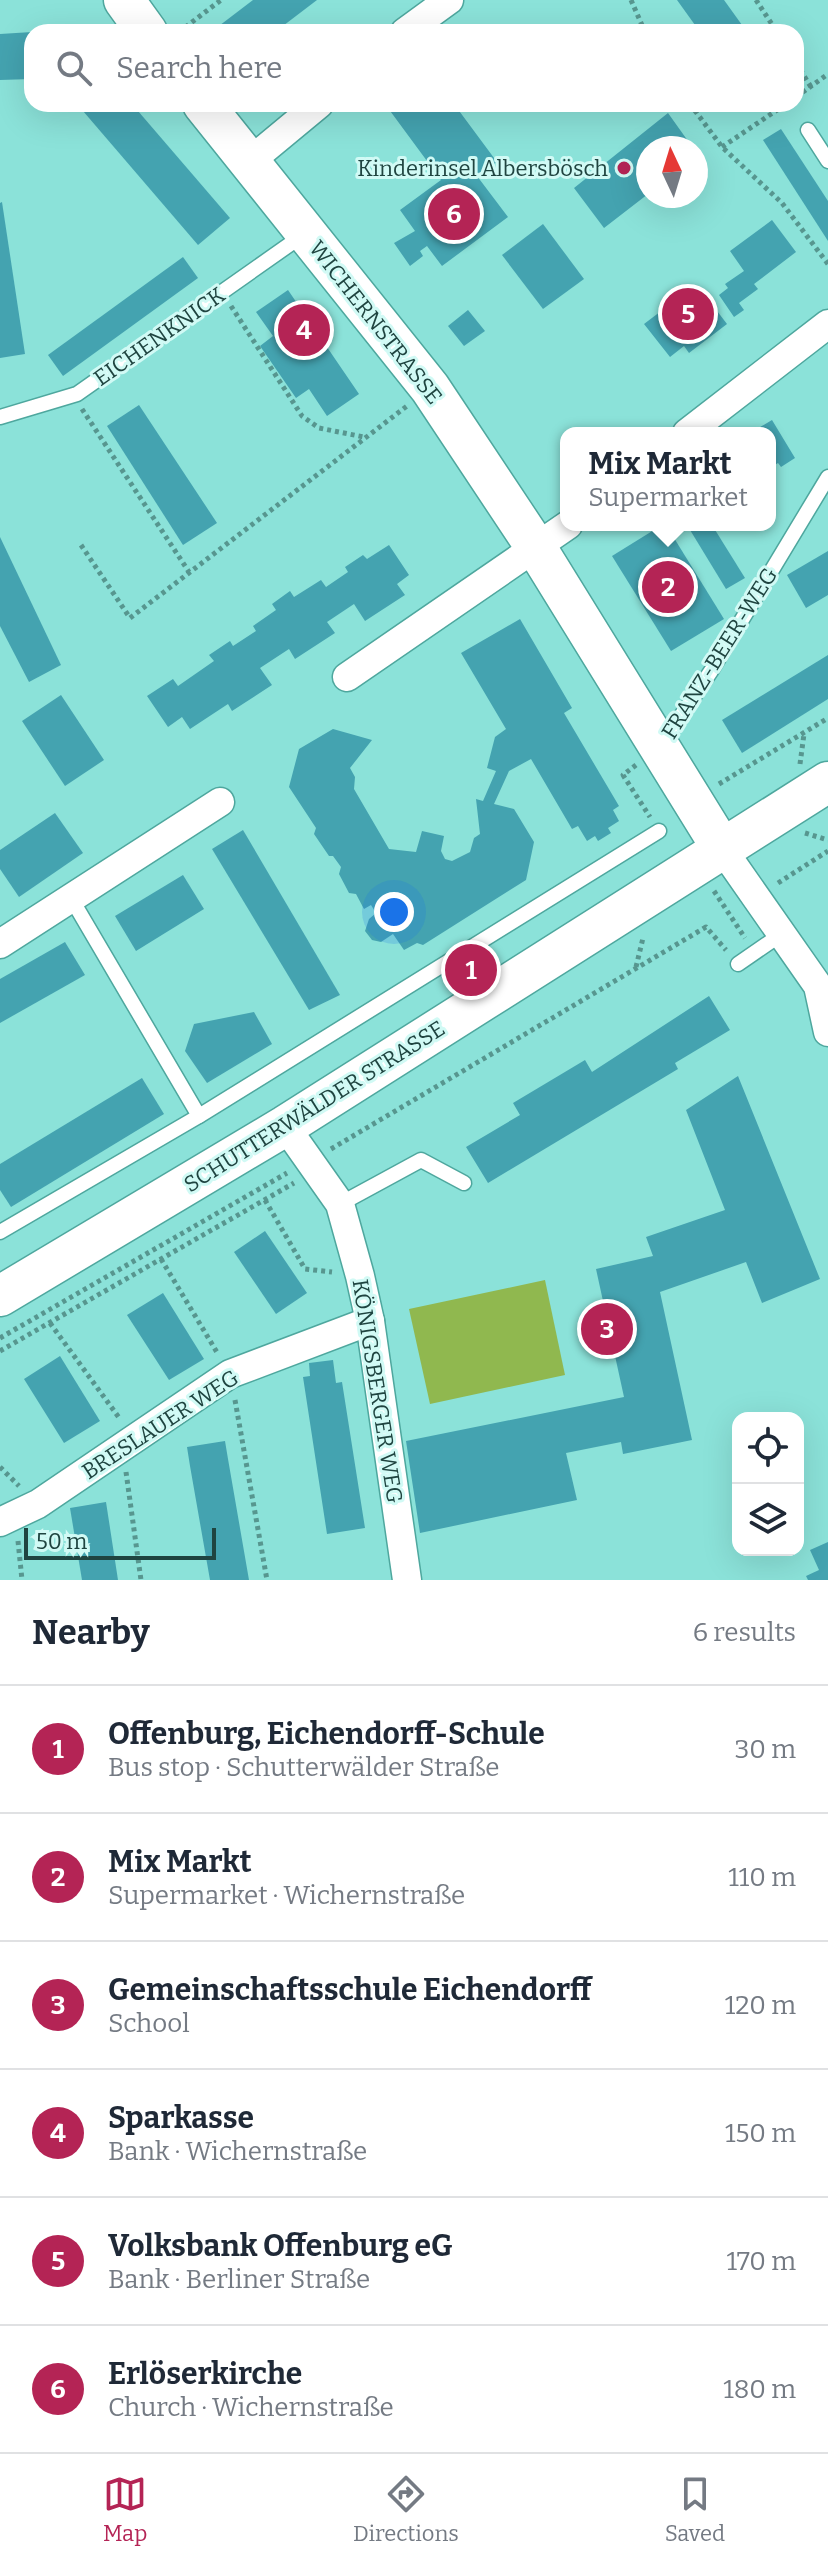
<!DOCTYPE html>
<html lang="en">
<head>
<meta charset="utf-8">
<style>
  body { margin:0; font-family:Bitter,serif; background:#f6f6f7; color:#1f2937 }
  .controls { position:absolute; right:24px; bottom:24px; display:grid; overflow:hidden; border-radius:16px; box-shadow:0 8px 32px #0002 }
  .controls button { width:72px; height:72px; display:grid; place-items:center; padding:0; border:0; border-bottom:2px solid #e0e1e3; background:#fff; color:#1f2937; font:40px sans-serif }
  .compass { position:absolute; left:636px; top:136px; width:72px; height:72px; border-radius:50%; background:#fff; box-shadow:0 8px 32px #0002; rotate:356deg }
  .scale { position:absolute; left:24px; bottom:20px; width:192px; box-sizing:border-box; padding-left:8px; border:4px solid #1f4440; border-top:0; font-size:22px; line-height:28px; white-space:nowrap; color:#1f4440; -webkit-text-stroke:6px #d1faf5; paint-order:stroke }
  .you { position:absolute; left:394px; top:912px; width:28px; height:28px; margin:-20px; border:6px solid #fff; border-radius:50%; background:#1a73e8; box-shadow:0 0 0 12px #1a73e833 }
  .badge { display:grid; place-items:center; width:52px; height:52px; border-radius:50%; background:#b42455; color:#fff; font-size:26px; font-weight:700 }
  .pin { position:absolute; translate:-50% -50%; border:4px solid #fff; box-shadow:0 2px 8px #0006 }
  .popup { position:absolute; left:560px; top:427px; width:216px; height:104px; box-sizing:border-box; display:grid; place-content:center; border-radius:16px; background:#fff; filter:drop-shadow(0 2px 6px #0005); font-size:26px; white-space:nowrap; color:#747a83 }
  .popup b { font-size:30px; color:#1f2937 }
  .popup::after { content:''; position:absolute; left:50%; top:100%; margin-left:-16px; border:16px solid transparent; border-top-color:#fff }
  .list { margin:0; padding:0; list-style:none }
  h2 { display:flex; justify-content:space-between; align-items:center; height:104px; margin:0; padding:0 32px; font-size:34px }
  h2 small { font-size:26px; font-weight:400; color:#747a83 }
  .list li { display:grid; grid-template-columns:52px 1fr auto; gap:24px; align-items:center; box-sizing:border-box; height:128px; padding:0 32px; border-top:2px solid #e0e1e3 }
  .list b { display:block; font-size:30px; white-space:nowrap }
  .list p { margin:0; font-size:26px; white-space:nowrap; color:#747a83 }
  .list em { font-size:26px; font-style:normal; color:#747a83 }
  .icon { flex:none; width:44px; height:44px; fill:none; stroke:currentColor; stroke-width:2; stroke-linecap:round; stroke-linejoin:round }
  .map { position:relative; flex:none; width:828px; height:1580px; overflow:hidden }
  .search { position:absolute; background:#fff; box-shadow:0 8px 32px #0002; left:24px; right:24px; top:24px; height:88px; display:flex; align-items:center; gap:20px; box-sizing:border-box; padding:0 28px; border-radius:24px; color:#747a83; font-size:30px }
  .sheet { height:872px; background:#fff }
  nav { display:flex; justify-content:space-around; align-items:center; box-sizing:border-box; height:112px; border-top:2px solid #e0e1e3; background:#fff; font-size:22px; color:#747a83 }
  nav a { display:grid; justify-items:center; gap:4px }
  nav .on { color:#b42455 }
  .map>svg:first-child { display:block }
</style>
</head>
<body>
<div class="map">
<svg width="828" height="1580" viewBox="0 0 828 1580">
  <rect width="100%" height="100%" fill="#8be2d9"/>
  <polygon fill="#90b84f" points="545,1280 565,1375 430,1404 409,1309"/>
  <g fill="#44a3b0">
    <polygon points="253,0 317,0 275,32 211,32"/>
    <polygon points="677,0 724,0 747,32 700,32"/>
    <polygon points="32,32 32,79 0,80 0,34"/>
    <polygon points="77,104 132,104 230,218 198,245"/>
    <polygon points="385,104 454,104 497,162 477,176 508,217 442,266 427,246 420,251 423,256 410,266 394,243 415,231 400,210 441,180"/>
    <polygon points="668,113 693,148 648,148 648,194 604,228 574,188"/>
    <polygon points="781,129 828,201 828,241 763,140"/>
    <polygon points="2,202 25,354 0,358 0,203"/>
    <polygon points="772,220 796,252 754,284 758,289 739,303 744,310 734,317 719,295 728,288 725,284 744,271 730,251"/>
    <polygon points="543,224 584,279 543,309 502,255"/>
    <polygon points="183,257 198,278 63,376 48,355"/>
    <polygon points="288,290 359,394 327,416 309,389 296,398 260,346 273,336 256,312"/>
    <polygon points="701,290 727,324 689,353 684,346 670,357 644,324 677,299 682,305"/>
    <polygon points="468,310 485,331 464,346 448,326"/>
    <polygon points="139,405 217,523 183,545 107,426"/>
    <polygon points="772,420 795,458 781,467 778,463 770,468 770,433 750,433"/>
    <polygon points="662,525 666,525 724,619 671,651 612,556"/>
    <polygon points="687,525 712,525 745,578 726,589"/>
    <polygon points="0,537 61,665 29,682 0,626"/>
    <polygon points="389,545 409,575 397,584 405,595 365,621 354,604 327,622 335,633 295,659 289,649 260,668 272,685 232,711 228,704 190,729 182,717 168,727 147,696 173,679 178,686 214,661 209,655 230,641 233,646 256,631 253,626 276,610 272,604 290,591 294,597 321,580 326,587 348,572 345,567 363,555 367,559"/>
    <polygon points="828,551 828,595 806,608 787,575"/>
    <polygon points="520,619 572,708 564,713 619,806 613,810 619,821 608,828 611,833 598,841 595,836 587,841 578,826 572,829 531,759 509,771 494,804 514,809 534,842 526,880 423,945 417,943 404,950 393,934 381,942 372,940 365,931 369,919 376,913 371,905 364,909 356,894 349,893 339,874 341,867 333,856 329,856 314,834 316,828 289,787 299,749 333,729 372,740 350,768 355,777 354,789 389,849 416,852 422,831 444,836 441,851 445,859 452,861 470,852 474,838 480,834 476,799 483,801 496,771 487,768 495,737 506,729 461,653"/>
    <polygon points="828,655 828,699 742,753 722,720"/>
    <polygon points="61,695 104,760 65,786 22,721"/>
    <polygon points="55,813 83,853 19,897 0,869 0,850"/>
    <polygon points="243,830 340,995 309,1010 212,849"/>
    <polygon points="183,875 204,909 136,951 115,916"/>
    <polygon points="65,942 85,975 0,1023 0,979"/>
    <polygon points="709,996 730,1030 675,1063 678,1069 488,1183 466,1147 520,1115 513,1103 585,1060 592,1072"/>
    <polygon points="254,1012 272,1044 207,1083 185,1051 194,1024"/>
    <polygon points="738,1076 820,1279 762,1303 746,1262 660,1292 692,1440 623,1454 621,1442 566,1453 577,1500 420,1533 406,1441 624,1397 596,1269 653,1256 646,1237 725,1210 686,1110"/>
    <polygon points="142,1078 164,1114 11,1207 0,1190 0,1164"/>
    <polygon points="265,1231 307,1293 276,1314 234,1252"/>
    <polygon points="163,1293 204,1359 169,1380 127,1315"/>
    <polygon points="60,1356 100,1421 64,1443 24,1379"/>
    <polygon points="333,1360 336,1383 342,1382 365,1528 327,1534 303,1377 310,1376 309,1363"/>
    <polygon points="225,1441 228,1459 249,1580 210,1580 190,1466 187,1447"/>
    <polygon points="106,1502 118,1580 82,1580 70,1508"/>
    <polygon points="828,1542 828,1580 808,1580 806,1576 819,1570 810,1550"/>
  </g>
  <g fill="none" stroke-linecap="round" stroke-linejoin="round">
    <defs>
      <g id="lane">
        <polyline points="808,130 828,161"/>
        <polyline points="0,417 77,394 303,235"/>
        <polyline points="663,743 711,671 828,477"/>
        <polyline points="71,898 199,1116"/>
        <polyline points="738,964 783,933"/>
        <polyline points="340,1204 421,1160 464,1183"/>
        <polyline points="0,1232 199,1116 659,831"/>
      </g>
      <g id="street">
        <polyline points="405,32 449,0"/>
        <polyline points="249,162 319,104"/>
        <polyline points="687,433 828,324"/>
        <polyline points="347,677 568,525"/>
        <polyline points="723,850 818,986 828,1032"/>
        <polyline points="0,944 220,802"/>
        <polyline points="285,1126 340,1204 360,1276 370,1321 407,1580"/>
        <polyline points="0,1522 38,1504 230,1374 370,1321"/>
      </g>
      <g id="secondary">
        <polyline points="124,0 147,32"/>
        <polyline points="203,104 430,388 537,549 723,850"/>
        <polyline points="0,1296 285,1126 828,782"/>
      </g>
    </defs>
    <use href="#lane" stroke="#4ea79e" stroke-width="17"/>
    <use href="#street" stroke="#4ea79e" stroke-width="31"/>
    <use href="#secondary" stroke="#4ea79e" stroke-width="43"/>
    <g stroke="#57968f" stroke-width="5" stroke-dasharray="4 4" stroke-linecap="butt">
      <polyline points="631,0 645,32"/>
      <polyline points="756,0 777,32"/>
      <polyline points="179,32 221,0"/>
      <polyline points="796,63 811,87"/>
      <polyline points="796,97 828,74"/>
      <polyline points="690,104 722,147 782,203 828,264"/>
      <polyline points="722,147 786,104"/>
      <polyline points="231,306 302,416 319,428 364,437"/>
      <polyline points="82,409 189,572"/>
      <polyline points="81,545 130,618 407,406"/>
      <polyline points="800,764 804,734"/>
      <polyline points="636,765 623,775 650,817"/>
      <polyline points="719,784 828,718"/>
      <polyline points="805,833 828,840"/>
      <polyline points="778,883 828,851"/>
      <polyline points="714,891 745,938"/>
      <polyline points="636,967 643,938"/>
      <polyline points="331,1149 706,927 726,950"/>
      <polyline points="265,1200 305,1269 332,1272"/>
      <polyline points="161,1259 218,1354"/>
      <polyline points="50,1323 120,1419"/>
      <polyline points="0,1338 287,1173"/>
      <polyline points="0,1351 294,1183"/>
      <polyline points="235,1400 267,1580"/>
      <polyline points="0,1467 19,1486"/>
      <polyline points="126,1472 141,1580"/>
      <polyline points="18,1541 22,1580"/>
    </g>
    <use href="#lane" stroke="#fff" stroke-width="14"/>
    <use href="#street" stroke="#fff" stroke-width="28"/>
    <use href="#secondary" stroke="#fff" stroke-width="40"/>
  </g>
  <circle fill="#b42455" stroke="#d1faf5" stroke-width="3" cx="624" cy="168" r="8"/>
  <g text-anchor="middle" stroke-width="6" stroke-linejoin="round" paint-order="stroke">
    <g font-size="22" fill="#1f4440" stroke="#d1faf5" text-anchor="end">
      <text x="608" y="176">Kinderinsel Albersbösch</text>
    </g>
    <g font-size="22" fill="#1f4440" stroke="#d1faf5">
      <text transform="translate(376 322) rotate(52)" y="8">WICHERNSTRASSE</text>
      <text transform="translate(159 336) rotate(-35)" y="8">EICHENKNICK</text>
      <text transform="translate(719 653) rotate(-58)" y="8">FRANZ-BEER-WEG</text>
      <text transform="translate(314 1106) rotate(-32)" y="8">SCHUTTERWÄLDER STRASSE</text>
      <text transform="translate(378 1391) rotate(81)" y="8">KÖNIGSBERGER WEG</text>
      <text transform="translate(160 1424) rotate(-33)" y="8">BRESLAUER WEG</text>
    </g>
  </g>
</svg>
<div class="controls">
<button><svg class="icon" aria-label="locate" viewBox="0 0 24 24"><circle cx="12" cy="12" r="6"/><path d="M12 2v4M12 18v4M2 12h4M18 12h4"/></svg></button>
<button><svg class="icon" aria-label="layers" viewBox="0 0 24 24"><path d="M12 4l9 5-9 5-9-5zM3 14l9 5 9-5"/></svg></button>
</div>
<svg class="compass" viewBox="-18 -18 36 36"><path d="M0-13l5 13h-10z" fill="#e53935"/><path d="M0 13l5-13h-10z" fill="#747a83"/></svg>
<div class="scale">50 m</div>
<div class="you"></div>
<div class="pin badge" style="left:471px;top:970px">1</div>
<div class="pin badge" style="left:668px;top:587px">2</div>
<div class="popup"><b>Mix Markt</b>Supermarket</div>
<div class="pin badge" style="left:607px;top:1329px">3</div>
<div class="pin badge" style="left:304px;top:330px">4</div>
<div class="pin badge" style="left:688px;top:314px">5</div>
<div class="pin badge" style="left:454px;top:214px">6</div>
<div class="search"><svg class="icon" aria-label="search" viewBox="0 0 24 24"><circle cx="10" cy="10" r="6"/><path d="M15 15l6 6"/></svg>Search here</div>
</div>
<section class="sheet">
<h2>Nearby<small>6 results</small></h2>
<ul class="list">
<li><span class="badge">1</span><div><b>Offenburg, Eichendorff-Schule</b><p>Bus stop · Schutterwälder Straße</p></div><em>30 m</em></li>
<li><span class="badge">2</span><div><b>Mix Markt</b><p>Supermarket · Wichernstraße</p></div><em>110 m</em></li>
<li><span class="badge">3</span><div><b>Gemeinschaftsschule Eichendorff</b><p>School</p></div><em>120 m</em></li>
<li><span class="badge">4</span><div><b>Sparkasse</b><p>Bank · Wichernstraße</p></div><em>150 m</em></li>
<li><span class="badge">5</span><div><b>Volksbank Offenburg eG</b><p>Bank · Berliner Straße</p></div><em>170 m</em></li>
<li><span class="badge">6</span><div><b>Erlöserkirche</b><p>Church · Wichernstraße</p></div><em>180 m</em></li>
</ul>
</section>
<nav>
<a class="on"><svg class="icon" aria-label="map" viewBox="0 0 24 24"><path d="M3 6l6-2 6 2 6-2v14l-6 2-6-2-6 2zM9 4v14M15 6v14"/></svg>Map</a>
<a><svg class="icon" aria-label="directions" viewBox="0 0 24 24"><path d="M12 3l9 9-9 9-9-9zM9 14v-3h6M13 9l2 2-2 2"/></svg>Directions</a>
<a><svg class="icon" aria-label="saved" viewBox="0 0 24 24"><path d="M7 4h10v16l-5-4-5 4z"/></svg>Saved</a>
</nav>
</body>
</html>
